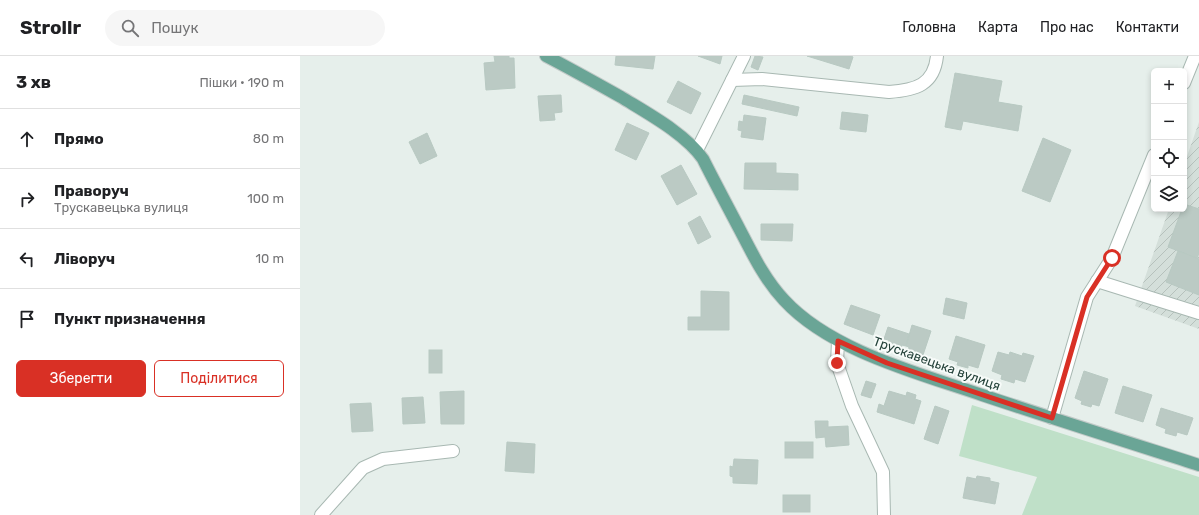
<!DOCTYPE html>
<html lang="uk">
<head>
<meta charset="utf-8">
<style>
  body { margin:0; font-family:Rubik,sans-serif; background:#f6f6f6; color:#202124 }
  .controls { position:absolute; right:12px; top:12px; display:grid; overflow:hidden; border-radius:6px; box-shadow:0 2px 6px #0003 }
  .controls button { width:36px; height:36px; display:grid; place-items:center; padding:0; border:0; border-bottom:1px solid #e0e0e0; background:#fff; color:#202124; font:20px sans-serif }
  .stop { position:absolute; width:12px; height:12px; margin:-9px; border:3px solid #d93025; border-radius:50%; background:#fff }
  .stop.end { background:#d93025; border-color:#fff; box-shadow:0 1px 4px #0008 }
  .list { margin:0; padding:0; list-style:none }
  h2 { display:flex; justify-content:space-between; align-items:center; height:52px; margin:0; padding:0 16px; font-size:17px }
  h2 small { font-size:13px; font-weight:400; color:#757577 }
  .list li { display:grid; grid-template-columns:26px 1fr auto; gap:12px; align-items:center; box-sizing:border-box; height:60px; padding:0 16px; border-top:1px solid #e0e0e0 }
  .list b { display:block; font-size:15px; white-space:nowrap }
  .list p { margin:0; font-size:13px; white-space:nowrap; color:#757577 }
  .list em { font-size:13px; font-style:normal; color:#757577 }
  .actions { display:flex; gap:8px; padding:12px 16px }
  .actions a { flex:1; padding:9px 0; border:1px solid #d93025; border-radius:6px; text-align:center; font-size:14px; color:#d93025 }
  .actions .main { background:#d93025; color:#fff }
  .icon { flex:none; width:22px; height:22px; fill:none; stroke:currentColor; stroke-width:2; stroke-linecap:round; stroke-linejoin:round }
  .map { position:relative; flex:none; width:899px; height:459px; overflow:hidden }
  header { display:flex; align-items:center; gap:24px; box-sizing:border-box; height:56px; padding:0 20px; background:#fff; border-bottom:1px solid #e0e0e0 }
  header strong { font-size:19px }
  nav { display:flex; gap:22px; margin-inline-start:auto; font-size:14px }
  .search { width:280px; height:36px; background:#f6f6f6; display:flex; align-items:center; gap:10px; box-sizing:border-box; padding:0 14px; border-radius:22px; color:#757577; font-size:15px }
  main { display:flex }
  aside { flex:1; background:#fff }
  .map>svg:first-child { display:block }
</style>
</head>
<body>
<header>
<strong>Strollr</strong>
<div class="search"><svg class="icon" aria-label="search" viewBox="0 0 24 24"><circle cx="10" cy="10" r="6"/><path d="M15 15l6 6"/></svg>Пошук</div>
<nav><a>Головна</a><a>Карта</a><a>Про нас</a><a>Контакти</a></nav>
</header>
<main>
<aside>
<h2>3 хв<small>Пішки · 190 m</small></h2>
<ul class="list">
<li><svg class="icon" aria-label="ahead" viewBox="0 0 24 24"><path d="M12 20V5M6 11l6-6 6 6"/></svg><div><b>Прямо</b></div><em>80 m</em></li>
<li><svg class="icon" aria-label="right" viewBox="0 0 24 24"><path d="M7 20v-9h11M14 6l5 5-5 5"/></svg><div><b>Праворуч</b><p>Трускавецька вулиця</p></div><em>100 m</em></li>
<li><svg class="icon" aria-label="left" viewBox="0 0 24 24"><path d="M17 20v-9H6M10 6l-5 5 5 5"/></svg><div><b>Ліворуч</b></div><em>10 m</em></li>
<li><svg class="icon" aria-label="arrive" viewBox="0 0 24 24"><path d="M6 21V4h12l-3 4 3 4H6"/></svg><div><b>Пункт призначення</b></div></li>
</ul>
<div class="actions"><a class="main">Зберегти</a><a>Поділитися</a></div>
</aside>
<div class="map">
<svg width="899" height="459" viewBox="0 0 899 459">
  <defs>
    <pattern id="industrial-furrows" width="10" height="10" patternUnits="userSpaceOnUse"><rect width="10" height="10" fill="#d4dfda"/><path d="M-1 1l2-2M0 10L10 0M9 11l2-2" fill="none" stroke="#b6c1bc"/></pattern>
  </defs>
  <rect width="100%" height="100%" fill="#e6efeb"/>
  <polygon fill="url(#industrial-furrows)" points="899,66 899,273 835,250 869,153 884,153 884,109"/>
  <polygon fill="#bfe0c8" points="672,349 899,421 899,459 722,459 737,421 659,400"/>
  <g fill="#bbcac4" stroke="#b8c9c2">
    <polygon points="194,0 209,0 209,2 214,2 215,32 186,34 184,7 195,6"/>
    <polygon points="316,0 355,0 353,13 315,9"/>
    <polygon points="398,0 422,0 420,8"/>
    <polygon points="455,0 463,1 458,14 451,11"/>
    <polygon points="507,0 551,0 553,1 549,13"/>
    <polygon points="655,17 702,25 698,46 722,50 718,75 663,65 661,74 645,71"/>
    <polygon points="378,25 401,37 391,58 367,46"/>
    <polygon points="261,39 262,56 254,57 255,64 240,65 238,40"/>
    <polygon points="444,39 499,51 497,60 442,48"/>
    <polygon points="542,56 568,59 566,76 540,73"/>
    <polygon points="444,59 466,62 463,84 441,81 442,75 438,74 439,65 443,66"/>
    <polygon points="327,67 349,77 336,104 315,94"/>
    <polygon points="127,77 137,100 120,108 109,86"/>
    <polygon points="743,82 771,94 750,146 722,135"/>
    <polygon points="445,107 476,107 476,117 498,118 498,134 444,133"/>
    <polygon points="381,109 397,138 377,149 361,120"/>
    <polygon points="884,148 899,153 899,197 897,202 868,191 882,153 884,153"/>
    <polygon points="400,160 411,181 398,188 388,167"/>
    <polygon points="461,168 493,168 492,185 461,184"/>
    <polygon points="878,195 899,203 899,239 866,226"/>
    <polygon points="401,235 429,236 429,274 388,274 388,261 401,261"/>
    <polygon points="646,242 667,247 664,263 643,258"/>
    <polygon points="551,249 580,259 573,279 544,268"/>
    <polygon points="612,269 631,275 623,299 608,294 609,291 606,290"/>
    <polygon points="588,271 609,278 606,290 602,289 601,293 588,289 589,284 584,283"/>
    <polygon points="656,280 685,289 678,312 668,309 668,312 657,309 658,306 649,303"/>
    <rect x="129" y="294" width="13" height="23"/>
    <polygon points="698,296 709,299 710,296 722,300 723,297 734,300 725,326 715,323 714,327 701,323 702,319 692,315"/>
    <polygon points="784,315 808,323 799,350 792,348 791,351 781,348 782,345 775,342"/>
    <polygon points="566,325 576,328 571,342 561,339"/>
    <polygon points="823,330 852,339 843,366 815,357"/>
    <polygon points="164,335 164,368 141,368 140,336"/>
    <polygon points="589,335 606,340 607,336 616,339 615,343 621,345 614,368 577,356 579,348 584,350"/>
    <polygon points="123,341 125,367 103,368 102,342"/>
    <polygon points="71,347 73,375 52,376 50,348"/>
    <polygon points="635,350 649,355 638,388 624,383"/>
    <polygon points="861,352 893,362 887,379 877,376 876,380 865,377 866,373 856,369"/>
    <polygon points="515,365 528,365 528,371 548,370 549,389 526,391 525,381 516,382"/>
    <polygon points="207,386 235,388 234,417 205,415"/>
    <rect x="485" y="386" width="28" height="16"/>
    <polygon points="434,403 458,404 457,428 433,427 433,421 430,420 430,410 433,411"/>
    <polygon points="677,420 690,422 690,425 699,427 695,448 663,442 667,421 676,423"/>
    <rect x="483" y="439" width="27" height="17"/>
  </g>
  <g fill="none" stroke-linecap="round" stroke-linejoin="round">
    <defs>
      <g id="minor">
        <path d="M432 24 462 23 589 36C616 34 634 29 637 0"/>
        <polyline points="884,27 895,0"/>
        <polyline points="397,94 444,0"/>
        <polyline points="797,225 899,257"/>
        <polyline points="538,285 537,307 552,350 583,416 584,459"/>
        <polyline points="752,362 787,241 812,202 854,99"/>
        <polyline points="21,459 63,412 83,403 153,395"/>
      </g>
      <path id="major" d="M246 0C271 13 296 27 321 41 347 57 386 78 403 103 415 127 428 151 440 174 453 199 465 224 484 244 531 295 618 317 682 339 754 363 827 386 899 409"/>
    </defs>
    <use href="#minor" stroke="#a8b8b2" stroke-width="14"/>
    <use href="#major" stroke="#c2cac8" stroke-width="14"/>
    <use href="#minor" stroke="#fff" stroke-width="12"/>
    <use href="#major" stroke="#6aa596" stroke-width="12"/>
  </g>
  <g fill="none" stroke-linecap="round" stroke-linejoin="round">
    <polyline stroke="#d93025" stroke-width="5" points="537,307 538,285 587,307 752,362 787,241 812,202"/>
  </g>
  <g text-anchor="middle" stroke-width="4" stroke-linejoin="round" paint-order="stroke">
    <g font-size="13" fill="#24423a" stroke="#f7fbf9">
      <text transform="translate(637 307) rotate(20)" y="5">Трускавецька вулиця</text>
    </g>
  </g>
</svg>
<div class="controls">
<button>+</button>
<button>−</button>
<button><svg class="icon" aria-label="locate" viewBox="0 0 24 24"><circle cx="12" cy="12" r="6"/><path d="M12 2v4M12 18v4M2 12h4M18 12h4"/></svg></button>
<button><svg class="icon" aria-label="layers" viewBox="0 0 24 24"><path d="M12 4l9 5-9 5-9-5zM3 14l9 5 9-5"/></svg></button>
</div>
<div class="stop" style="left:812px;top:202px"></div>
<div class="stop end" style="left:537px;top:307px"></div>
</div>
</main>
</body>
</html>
